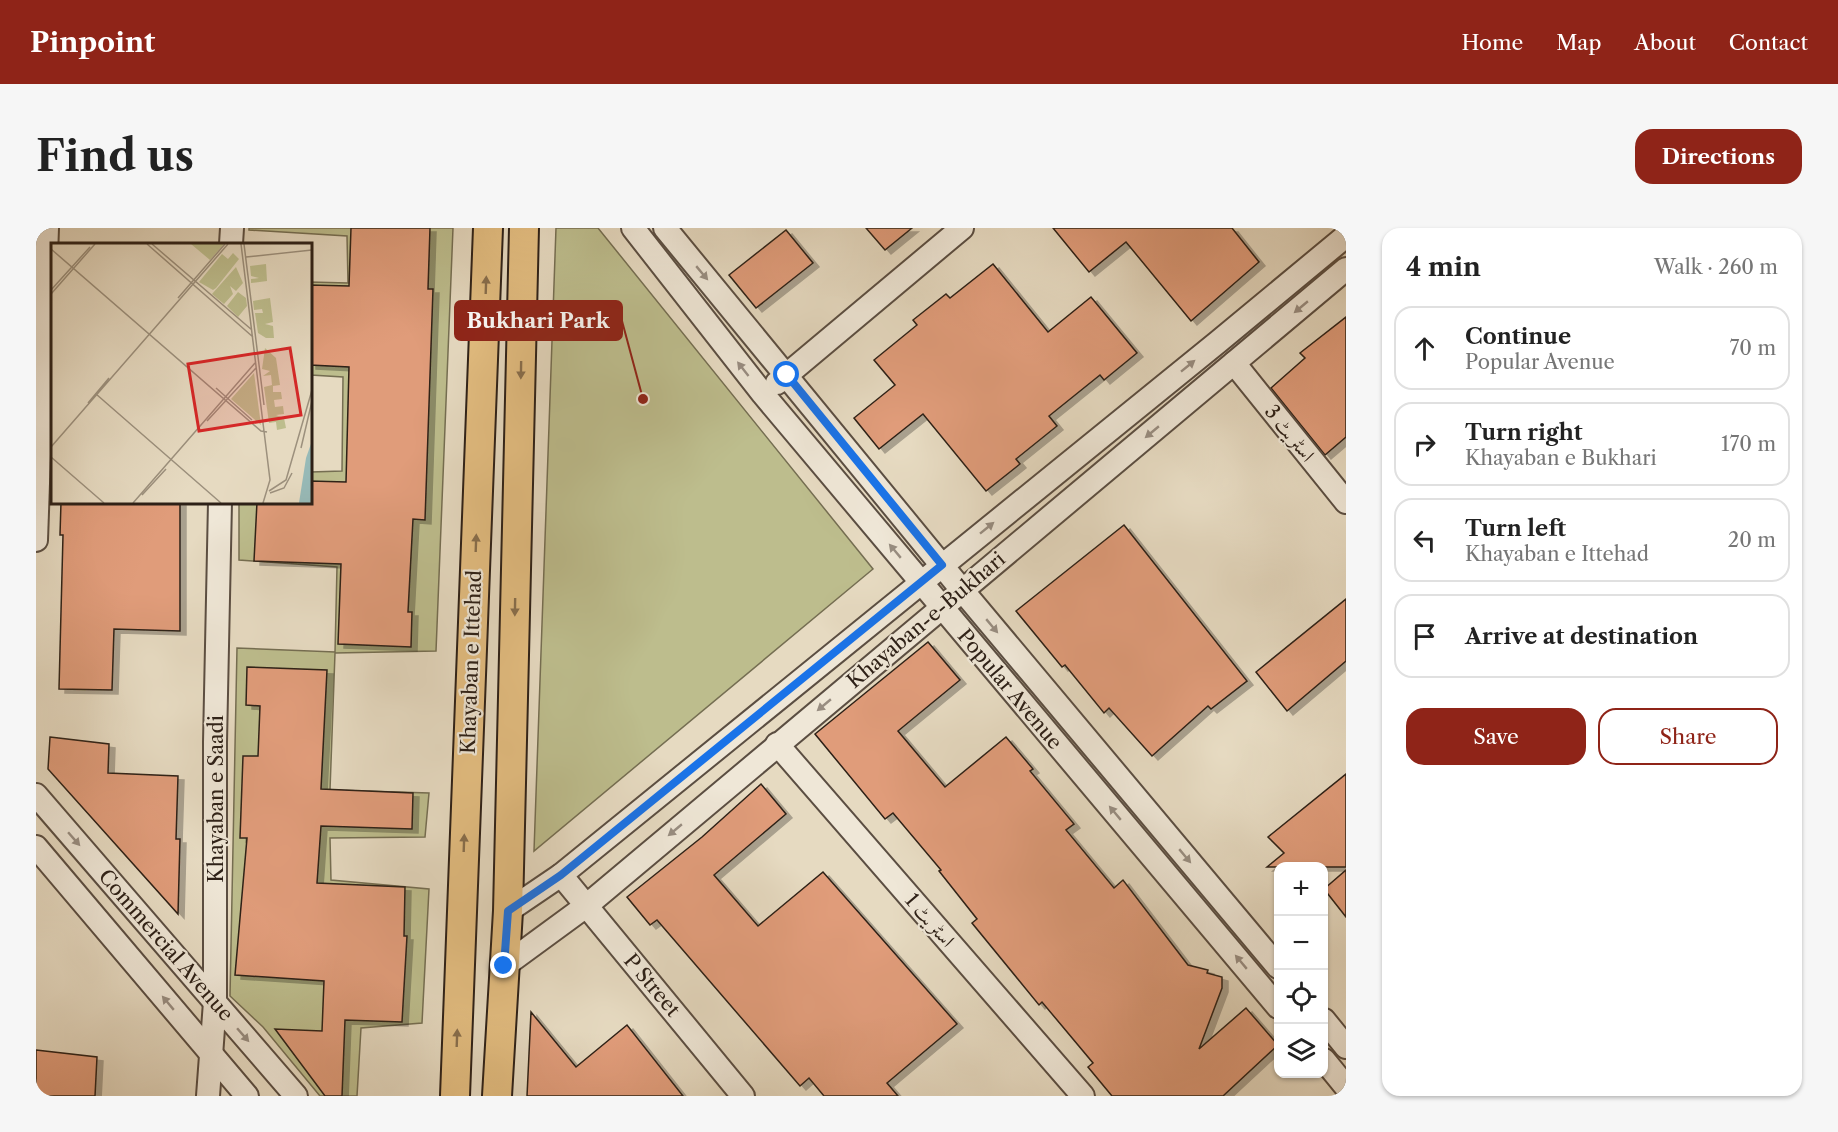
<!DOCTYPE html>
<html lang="en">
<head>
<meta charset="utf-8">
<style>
  body { margin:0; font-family:"Libre Caslon Text",Amiri,serif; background:#f6f6f6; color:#222 }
  .controls { position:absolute; right:18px; bottom:18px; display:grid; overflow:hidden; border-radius:12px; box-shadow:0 2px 4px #0004 }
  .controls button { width:54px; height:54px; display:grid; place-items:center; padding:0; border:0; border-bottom:2px solid #e0e0e0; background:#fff; color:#222; font:30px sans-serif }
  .stop { position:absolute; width:18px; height:18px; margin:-14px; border:4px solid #1a73e8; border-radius:50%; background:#fff }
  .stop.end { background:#1a73e8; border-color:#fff; box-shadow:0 2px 6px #0008 }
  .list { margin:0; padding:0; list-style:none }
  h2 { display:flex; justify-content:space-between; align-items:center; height:78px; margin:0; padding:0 24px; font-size:26px }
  h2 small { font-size:20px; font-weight:400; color:#767676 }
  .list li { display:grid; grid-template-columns:39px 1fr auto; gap:18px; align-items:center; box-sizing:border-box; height:84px; margin:0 12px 12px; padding:0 12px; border:2px solid #e0e0e0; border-radius:18px }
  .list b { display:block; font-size:22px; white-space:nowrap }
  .list p { margin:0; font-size:20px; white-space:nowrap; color:#767676 }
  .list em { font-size:20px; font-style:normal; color:#767676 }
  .actions { display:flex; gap:12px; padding:18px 24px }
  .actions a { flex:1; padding:14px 0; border:2px solid #8f2418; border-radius:18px; text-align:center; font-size:21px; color:#8f2418 }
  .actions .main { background:#8f2418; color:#fff }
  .icon { flex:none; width:33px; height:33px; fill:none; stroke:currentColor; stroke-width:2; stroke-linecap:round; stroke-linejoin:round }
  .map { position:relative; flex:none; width:1310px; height:868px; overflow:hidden; border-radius:18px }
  header { display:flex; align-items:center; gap:36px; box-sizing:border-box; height:84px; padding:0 30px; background:#8f2418; color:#fff }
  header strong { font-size:28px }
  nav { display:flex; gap:33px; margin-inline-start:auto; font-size:21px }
  .intro { display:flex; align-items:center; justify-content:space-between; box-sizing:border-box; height:144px; padding:0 36px }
  h1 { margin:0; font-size:42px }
  .button { padding:15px 27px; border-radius:18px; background:#8f2418; color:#fff; font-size:21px; font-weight:700 }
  main { display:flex; gap:36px; padding:0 36px }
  aside { flex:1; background:#fff; border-radius:18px; box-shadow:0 2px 4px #0004 }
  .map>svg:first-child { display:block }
</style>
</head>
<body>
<header>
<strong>Pinpoint</strong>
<nav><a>Home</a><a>Map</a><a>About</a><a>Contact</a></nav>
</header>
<div class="intro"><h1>Find us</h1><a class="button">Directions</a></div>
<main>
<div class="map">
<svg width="1310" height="868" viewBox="0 0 1310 868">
  <defs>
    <filter id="shadow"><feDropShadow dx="6" dy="4" stdDeviation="0" flood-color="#0004"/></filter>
  </defs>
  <rect width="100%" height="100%" fill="#e6dac1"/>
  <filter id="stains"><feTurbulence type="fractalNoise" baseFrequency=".00333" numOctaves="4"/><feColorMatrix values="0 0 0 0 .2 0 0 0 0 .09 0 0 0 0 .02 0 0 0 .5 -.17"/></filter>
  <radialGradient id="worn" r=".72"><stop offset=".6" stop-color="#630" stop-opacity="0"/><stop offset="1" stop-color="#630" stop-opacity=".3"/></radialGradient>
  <g fill="#bdbd8d" stroke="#756e52" stroke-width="1.5">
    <polygon points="213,0 417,0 400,423 299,425 294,562 393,565 389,609 294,610 295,652 393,661 386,795 325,800 321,868 284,868 227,799 194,768 201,420 299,424 301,339 203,332 203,275 274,274 275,244 306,243 307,149 275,147 274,54 312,55 311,8 213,2"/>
    <polygon points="520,0 562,0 837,341 498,623"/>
  </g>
  <g fill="#e09c7a" stroke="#2d2017" stroke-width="1.5" filter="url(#shadow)">
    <polygon points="315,0 394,0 392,61 397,61 389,292 377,291 372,384 376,384 375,419 302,416 305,336 218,333 221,274 274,274 274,253 310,254 313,139 274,137 274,57 313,58"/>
    <polygon points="830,0 876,0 849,22"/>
    <polygon points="1017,0 1196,0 1223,34 1155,93 1090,14 1053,44"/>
    <polygon points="750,2 777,35 720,80 693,47"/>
    <polygon points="957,36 1012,104 1055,69 1101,125 1068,152 1064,147 1013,188 1021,198 980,231 984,236 950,263 887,186 843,221 818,190 859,157 838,132 881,97 877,92 910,66 914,70"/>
    <polygon points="1310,89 1310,209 1289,227 1235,160 1269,130 1264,125"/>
    <polygon points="25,274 144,274 144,403 78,401 76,462 23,461 27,307 24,307"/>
    <polygon points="1088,297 1211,453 1175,481 1172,478 1116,528 1073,480 1068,485 1029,437 1026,439 980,383"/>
    <polygon points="1310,371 1310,433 1251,483 1220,444"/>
    <polygon points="892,414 924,452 862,503 909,559 970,509 997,541 994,543 1038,596 1030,602 1078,660 1087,652 1152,737 1172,742 1171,745 1186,749 1186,760 1163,821 1210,780 1242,817 1187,868 1076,868 1052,839 1057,835 1006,774 1003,777 936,695 941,691 903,643 905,642 857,585 849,591 779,506"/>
    <polygon points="211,439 291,442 285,561 377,565 376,601 285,598 281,655 369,659 368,708 371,708 366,794 309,792 306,868 289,868 239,801 286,803 288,753 199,747 211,610 204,610 207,528 222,528 224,478 210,477"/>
    <polygon points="14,509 73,516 72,545 142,548 140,611 144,611 142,686 12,541"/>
    <polygon points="1310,546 1310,639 1231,639 1248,625 1232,609"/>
    <polygon points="725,556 750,586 678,647 722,698 787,644 921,796 851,855 862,868 788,868 773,850 764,858 621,692 614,697 591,669 666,609"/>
    <polygon points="1310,642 1310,689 1288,661"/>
    <polygon points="495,784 540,839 591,797 647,868 491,868"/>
    <polygon points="0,822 61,829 59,868 0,868"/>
  </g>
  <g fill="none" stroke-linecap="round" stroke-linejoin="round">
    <defs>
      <g id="minor">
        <polyline points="597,0 727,166 1242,779"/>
        <polyline points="629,0 926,362 1242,739"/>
        <polyline points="195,16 196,0"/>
        <polyline points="1198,135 1310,274"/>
        <polyline points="741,155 926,0"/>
        <polyline points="0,312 11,0"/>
        <polyline points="741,516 1047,868"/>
        <polyline points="0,567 260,868"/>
        <polyline points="0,619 211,868"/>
        <polyline points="525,647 707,868"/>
        <polyline points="472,683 525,647 1182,114 1310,8"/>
        <polyline points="468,738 550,678 1310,41"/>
        <polyline points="1288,792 1310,819"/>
        <polyline points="1288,832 1310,859"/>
        <polyline points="172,868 179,774 179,514 184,274"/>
      </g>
      <g id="major">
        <polyline points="419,868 452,0"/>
        <polyline points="461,868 472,683 488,0"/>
      </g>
    </defs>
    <use href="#minor" stroke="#5b4e42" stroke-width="26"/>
    <use href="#major" stroke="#2d2017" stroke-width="32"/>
    <use href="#minor" stroke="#efe7d7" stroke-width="22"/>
    <use href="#major" stroke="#e3bd80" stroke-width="28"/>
  </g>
  <defs><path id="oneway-solid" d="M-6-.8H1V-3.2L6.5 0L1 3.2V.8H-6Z" transform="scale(1.5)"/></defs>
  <g fill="#988d81">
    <use href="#oneway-solid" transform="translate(666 45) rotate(50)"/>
    <use href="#oneway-solid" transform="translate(1265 79) rotate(140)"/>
    <use href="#oneway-solid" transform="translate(1152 138) rotate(-39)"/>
    <use href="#oneway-solid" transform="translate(707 141) rotate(-128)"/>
    <use href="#oneway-solid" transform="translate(1116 204) rotate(140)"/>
    <use href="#oneway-solid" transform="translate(951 300) rotate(-39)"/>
    <use href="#oneway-solid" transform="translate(859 323) rotate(-130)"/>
    <use href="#oneway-solid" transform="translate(956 398) rotate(50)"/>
    <use href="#oneway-solid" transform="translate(788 477) rotate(140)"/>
    <use href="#oneway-solid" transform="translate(1079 585) rotate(-130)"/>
    <use href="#oneway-solid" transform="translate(639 602) rotate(140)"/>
    <use href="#oneway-solid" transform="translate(38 611) rotate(49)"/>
    <use href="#oneway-solid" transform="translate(1149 628) rotate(50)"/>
    <use href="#oneway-solid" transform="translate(1205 734) rotate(-130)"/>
    <use href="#oneway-solid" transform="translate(132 775) rotate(-130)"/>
    <use href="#oneway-solid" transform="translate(207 807) rotate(49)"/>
  </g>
  <g fill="#886e4c">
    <use href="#oneway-solid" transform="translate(450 57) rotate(-88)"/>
    <use href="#oneway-solid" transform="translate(485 142) rotate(91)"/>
    <use href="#oneway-solid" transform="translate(440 315) rotate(-88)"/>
    <use href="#oneway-solid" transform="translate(479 379) rotate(91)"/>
    <use href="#oneway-solid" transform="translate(428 615) rotate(-88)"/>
    <use href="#oneway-solid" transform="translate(421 810) rotate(-88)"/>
  </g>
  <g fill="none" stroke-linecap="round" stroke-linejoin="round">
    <polyline stroke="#1a73e8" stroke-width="8" points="468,738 472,683 525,647 906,337 751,147"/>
  </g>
  <g text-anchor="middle" stroke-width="4.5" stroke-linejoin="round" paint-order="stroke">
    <g font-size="20" fill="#2d2017" stroke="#efe7d7">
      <text transform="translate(1254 205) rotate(51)" y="7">اسٹریٹ 3</text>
      <text transform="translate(890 392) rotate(-40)" y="7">Khayaban-e-Bukhari</text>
      <text transform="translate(435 434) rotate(-88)" y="7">Khayaban e Ittehad</text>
      <text transform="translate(974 461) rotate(50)" y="7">Popular Avenue</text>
      <text transform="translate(180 571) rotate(-90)" y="7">Khayaban e Saadi</text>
      <text transform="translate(894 692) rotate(49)" y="7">اسٹریٹ 1</text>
      <text transform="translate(130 717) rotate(49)" y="7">Commercial Avenue</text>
      <text transform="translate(616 757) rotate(50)" y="7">P Street</text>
    </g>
  </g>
  <g transform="translate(15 15)">
    <rect width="261" height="261" fill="#e6dac1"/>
    <path d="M140 1H173L159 17ZM182 10 188 16 165 45 162 47 148 39 171 11 177 16ZM215 21 216 38 200 40V36L208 35 200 33 199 23ZM185 24 192 40 185 48 179 43 182 51 173 61 161 51ZM187 49 195 55 196 63 187 74 176 63ZM219 55 222 79 214 81 222 83 223 95H215L207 90 204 70H212L211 66 203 67 202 58ZM214 105 225 115 229 142 222 143V149H230L231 156 223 157 224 164 232 163 233 171 225 172 233 175 235 185 226 187 225 179 218 180 213 144 221 142 220 132 212 133 219 128 211 126ZM203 130 210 182 180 156Z" fill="#bdbd8d"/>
    <path d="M261 198V260H248L255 215Z" fill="#97bab8"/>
    <path fill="none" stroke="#9c907d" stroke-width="1.5" d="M96 1 202 94M101 1 201 87M190 1 219 237 212 260M193 1 213 162M0 6 210 188 216 189M195 14 261 7M0 47 39 4M0 51 44 1M127 55 174 1M165 145 201 177M45 151 170 260M37 160 58 135M156 178 205 125M0 204 177 1M250 205 261 158M0 214 53 260M218 248 235 237 261 147M219 250 233 245 241 230M91 252 115 226M82 260 204 120"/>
    <path fill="#d62828" fill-opacity="0.15" stroke="#d62828" stroke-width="3" d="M239 105 250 172 148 188 137 121Z"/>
    <rect width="261" height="261" fill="none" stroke="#2d2017" stroke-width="3"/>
  </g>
  <path fill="none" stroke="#8f2418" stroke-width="2" d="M607 171L586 93"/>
  <circle fill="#8f2418" stroke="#efe7d7" stroke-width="2" cx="607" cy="171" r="6"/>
  <rect fill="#8f2418" stroke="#8f2418" stroke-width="2" x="419" y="73" width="167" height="39" rx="6"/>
  <g font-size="21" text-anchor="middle" font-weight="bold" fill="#fff">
    <text x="502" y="100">Bukhari Park</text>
  </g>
  <rect width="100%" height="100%" filter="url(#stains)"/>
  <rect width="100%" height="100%" fill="url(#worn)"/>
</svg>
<div class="controls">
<button>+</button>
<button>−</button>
<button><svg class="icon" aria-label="locate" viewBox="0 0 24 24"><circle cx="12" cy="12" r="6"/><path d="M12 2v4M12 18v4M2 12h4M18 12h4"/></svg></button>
<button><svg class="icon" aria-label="layers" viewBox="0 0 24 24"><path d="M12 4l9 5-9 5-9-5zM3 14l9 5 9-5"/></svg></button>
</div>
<div class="stop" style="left:751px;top:147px"></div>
<div class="stop end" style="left:468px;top:738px"></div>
</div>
<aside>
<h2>4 min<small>Walk · 260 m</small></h2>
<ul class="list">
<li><svg class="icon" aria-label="ahead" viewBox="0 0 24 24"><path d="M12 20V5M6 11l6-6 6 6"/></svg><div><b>Continue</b><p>Popular Avenue</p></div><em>70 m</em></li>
<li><svg class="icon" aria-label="right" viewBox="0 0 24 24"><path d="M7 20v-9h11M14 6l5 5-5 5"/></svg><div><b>Turn right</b><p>Khayaban e Bukhari</p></div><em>170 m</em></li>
<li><svg class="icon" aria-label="left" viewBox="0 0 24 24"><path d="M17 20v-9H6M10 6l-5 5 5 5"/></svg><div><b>Turn left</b><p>Khayaban e Ittehad</p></div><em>20 m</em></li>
<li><svg class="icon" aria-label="arrive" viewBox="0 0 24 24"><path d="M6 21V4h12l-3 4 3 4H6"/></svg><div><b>Arrive at destination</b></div></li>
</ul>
<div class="actions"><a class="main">Save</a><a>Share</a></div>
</aside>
</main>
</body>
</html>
